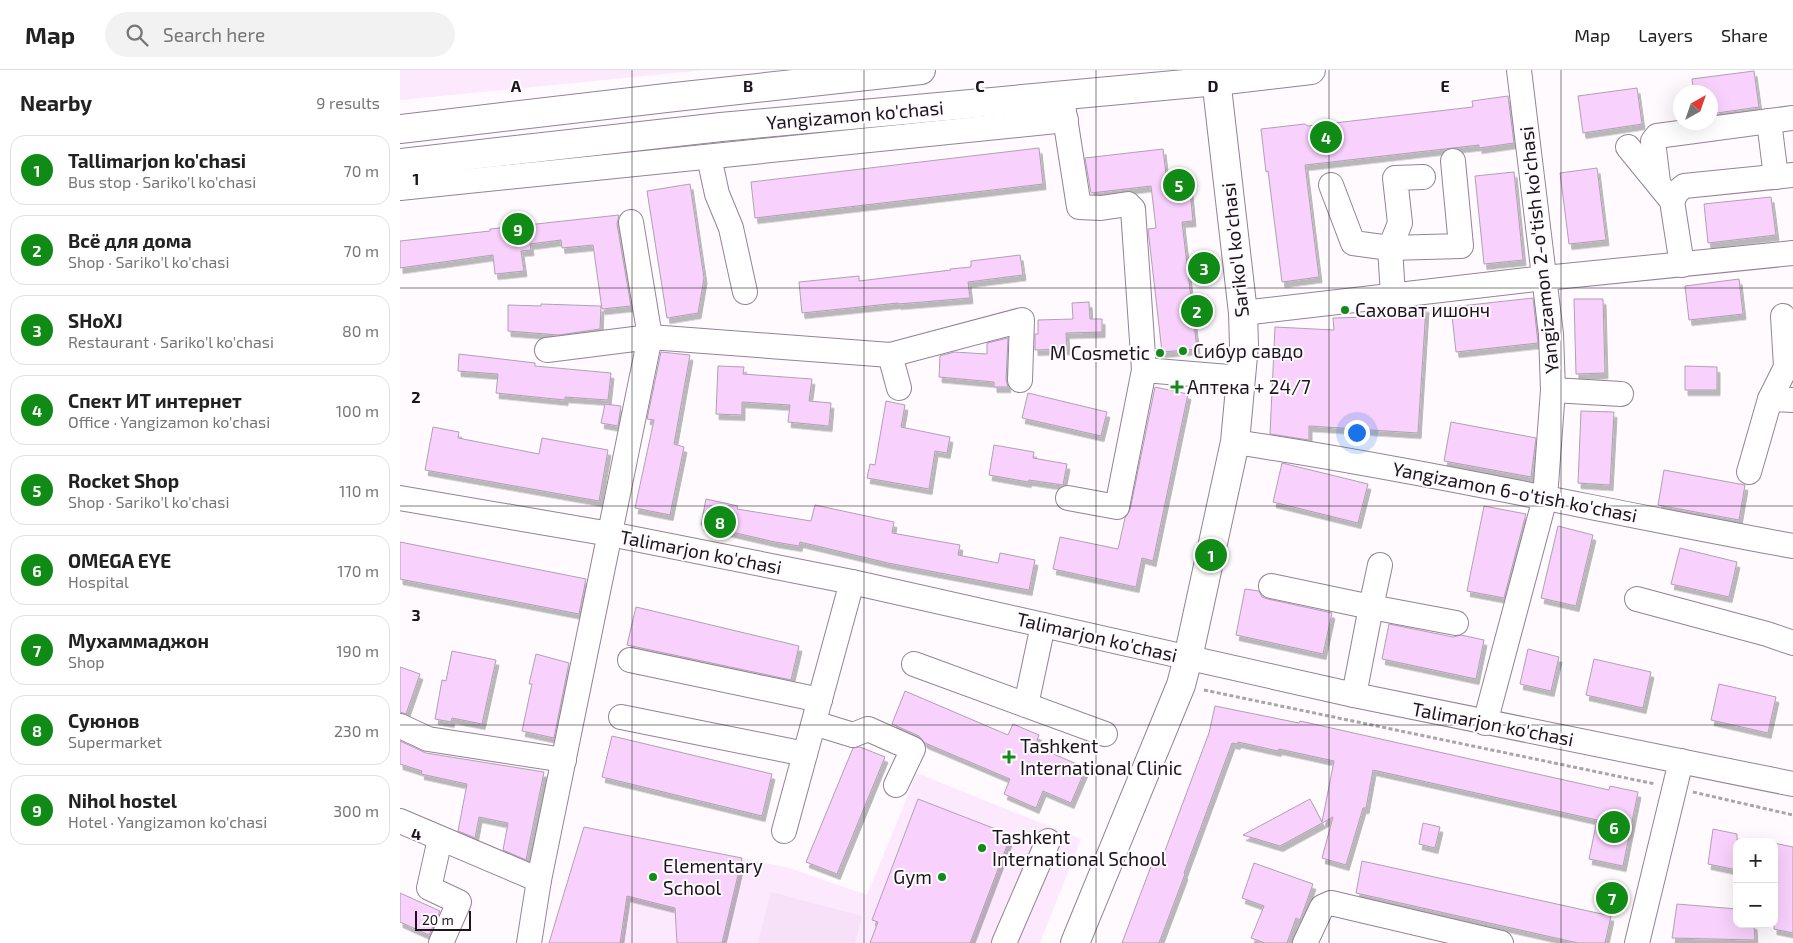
<!DOCTYPE html>
<html lang="en">
<head>
<meta charset="utf-8">
<style>
  body { margin:0; font-family:"Exo 2",sans-serif; background:#f2f2f2; color:#222 }
  .controls { position:absolute; right:15px; bottom:15px; display:grid; overflow:hidden; border-radius:10px; box-shadow:0 5px 20px #0002 }
  .controls button { width:45px; height:45px; display:grid; place-items:center; padding:0; border:0; border-bottom:1px solid #e0e0e0; background:#fff; color:#222; font:25px sans-serif }
  .compass { position:absolute; left:1273px; top:15px; width:45px; height:45px; border-radius:50%; background:#fff; box-shadow:0 5px 20px #0002; rotate:40deg }
  .scale { position:absolute; left:15px; bottom:12px; width:56px; box-sizing:border-box; padding-left:5px; border:2px solid #1b151c; border-top:0; font-size:14px; line-height:18px; white-space:nowrap; color:#1b151c; -webkit-text-stroke:4px #fefafe; paint-order:stroke }
  .you { position:absolute; left:956px; top:362px; width:18px; height:18px; margin:-12px; border:4px solid #fff; border-radius:50%; background:#1a73e8; box-shadow:0 0 0 8px #1a73e833 }
  .badge { display:grid; place-items:center; width:32px; height:32px; border-radius:50%; background:#108c16; color:#fff; font-size:16px; font-weight:700 }
  .pin { position:absolute; translate:-50% -50%; border:2px solid #fff; box-shadow:0 1px 5px #0006 }
  .list { margin:0; padding:0; list-style:none }
  h2 { display:flex; justify-content:space-between; align-items:center; height:65px; margin:0; padding:0 20px; font-size:21px }
  h2 small { font-size:16px; font-weight:400; color:#767676 }
  .list li { display:grid; grid-template-columns:32px 1fr auto; gap:15px; align-items:center; box-sizing:border-box; height:70px; margin:0 10px 10px; padding:0 10px; border:1px solid #e0e0e0; border-radius:15px }
  .list b { display:block; font-size:19px; white-space:nowrap }
  .list p { margin:0; font-size:16px; white-space:nowrap; color:#767676 }
  .list em { font-size:16px; font-style:normal; color:#767676 }
  .icon { flex:none; width:28px; height:28px; fill:none; stroke:currentColor; stroke-width:2; stroke-linecap:round; stroke-linejoin:round }
  .map { position:relative; flex:none; width:1393px; height:873px; overflow:hidden }
  header { display:flex; align-items:center; gap:30px; box-sizing:border-box; height:70px; padding:0 25px; background:#fff; border-bottom:1px solid #e0e0e0 }
  header strong { font-size:24px }
  nav { display:flex; gap:28px; margin-inline-start:auto; font-size:18px }
  .search { width:350px; height:45px; background:#f2f2f2; display:flex; align-items:center; gap:12px; box-sizing:border-box; padding:0 18px; border-radius:28px; color:#767676; font-size:19px }
  main { display:flex }
  aside { flex:1; background:#fff }
  .map>svg:first-child { display:block }
</style>
</head>
<body>
<header>
<strong>Map</strong>
<div class="search"><svg class="icon" aria-label="search" viewBox="0 0 24 24"><circle cx="10" cy="10" r="6"/><path d="M15 15l6 6"/></svg>Search here</div>
<nav><a>Map</a><a>Layers</a><a>Share</a></nav>
</header>
<main>
<aside>
<h2>Nearby<small>9 results</small></h2>
<ul class="list">
<li><span class="badge">1</span><div><b>Tallimarjon ko'chasi</b><p>Bus stop · Sariko'l ko'chasi</p></div><em>70 m</em></li>
<li><span class="badge">2</span><div><b>Всё для дома</b><p>Shop · Sariko'l ko'chasi</p></div><em>70 m</em></li>
<li><span class="badge">3</span><div><b>SHoXJ</b><p>Restaurant · Sariko'l ko'chasi</p></div><em>80 m</em></li>
<li><span class="badge">4</span><div><b>Спект ИТ интернет</b><p>Office · Yangizamon ko'chasi</p></div><em>100 m</em></li>
<li><span class="badge">5</span><div><b>Rocket Shop</b><p>Shop · Sariko'l ko'chasi</p></div><em>110 m</em></li>
<li><span class="badge">6</span><div><b>OMEGA EYE</b><p>Hospital</p></div><em>170 m</em></li>
<li><span class="badge">7</span><div><b>Мухаммаджон</b><p>Shop</p></div><em>190 m</em></li>
<li><span class="badge">8</span><div><b>Суюнов</b><p>Supermarket</p></div><em>230 m</em></li>
<li><span class="badge">9</span><div><b>Nihol hostel</b><p>Hotel · Yangizamon ko'chasi</p></div><em>300 m</em></li>
</ul>
</aside>
<div class="map">
<svg width="1393" height="873" viewBox="0 0 1393 873">
  <defs>
    <filter id="shadow"><feDropShadow dx="3" dy="5.5" stdDeviation="0" flood-color="#0004"/></filter>
  </defs>
  <rect width="100%" height="100%" fill="#fefafe"/>
  <g fill="#fce9fe">
    <polygon points="0,0 305,0 0,30"/>
    <polygon points="517,703 681,769 640,873 149,873 184,757 386,797 467,825"/>
  </g>
  <polygon fill="#f6e1f8" points="371,822 462,846 455,873 358,873"/>
  <g fill="#f8d1fc" stroke="#b1a0b3" filter="url(#shadow)">
    <polygon points="1354,1 1359,37 1310,44 1310,22 1294,22 1292,9"/>
    <polygon points="1237,18 1242,54 1183,63 1178,26"/>
    <polygon points="1108,26 1114,73 1079,78 1079,75 905,95 919,207 882,212 868,101 866,102 861,59 905,54 908,56 1073,37 1072,31"/>
    <polygon points="639,78 643,114 355,148 351,112"/>
    <polygon points="763,79 767,113 789,110 793,151 782,152 797,279 762,282 748,159 756,158 751,116 691,123 685,88"/>
    <polygon points="1197,98 1206,170 1169,174 1160,103"/>
    <polygon points="1114,102 1123,190 1084,194 1075,106"/>
    <polygon points="290,114 304,208 298,243 267,248 247,121"/>
    <polygon points="1371,127 1376,165 1308,173 1304,134"/>
    <polygon points="219,145 217,154 231,236 202,239 193,175 162,178 161,170 130,174 131,180 121,181 124,201 95,204 93,185 0,198 0,171 90,161 90,159"/>
    <polygon points="620,185 623,205 568,212 570,228 498,234 498,233 402,243 399,212 459,206 459,211 551,200 550,199 571,197 571,191"/>
    <polygon points="1339,209 1343,244 1289,250 1285,216"/>
    <polygon points="1133,228 1138,273 1056,282 1051,237"/>
    <polygon points="1174,229 1203,229 1205,303 1176,304"/>
    <polygon points="689,232 690,249 702,249 702,262 666,263 667,279 635,280 635,264 638,264 638,250 673,249 672,233"/>
    <polygon points="141,234 201,236 200,259 159,265 108,261 108,235 141,236"/>
    <polygon points="1016,237 1026,237 1018,363 909,356 909,370 870,364 875,257 934,260 933,248 1007,246 1007,238"/>
    <polygon points="608,268 606,310 608,317 594,317 594,312 539,307 540,286 554,282 587,284 587,273"/>
    <polygon points="261,282 290,285 274,374 284,377 270,445 235,438 254,350 247,349"/>
    <polygon points="59,284 135,293 135,296 211,303 208,330 165,327 165,330 96,323 98,304 58,301"/>
    <polygon points="318,296 344,297 343,304 412,309 409,331 431,333 429,356 388,352 390,335 342,332 342,345 316,344"/>
    <polygon points="1285,296 1317,297 1317,320 1285,320"/>
    <polygon points="755,317 788,324 753,491 742,488 736,517 653,499 660,467 718,479 725,448 730,440"/>
    <polygon points="628,323 707,342 701,366 622,348"/>
    <polygon points="486,331 505,335 501,357 550,367 547,383 535,381 529,419 467,408 470,394 475,395"/>
    <polygon points="205,334 221,336 218,356 201,353"/>
    <polygon points="1181,341 1214,342 1210,415 1178,413"/>
    <polygon points="1051,352 1136,368 1131,407 1044,391"/>
    <polygon points="33,357 59,362 58,368 139,384 142,368 208,380 199,431 25,400"/>
    <polygon points="594,375 634,382 633,388 667,394 663,415 629,410 628,412 589,405"/>
    <polygon points="882,393 968,414 958,453 873,432"/>
    <polygon points="1264,400 1345,415 1339,450 1258,435"/>
    <polygon points="306,429 338,436 337,439 411,451 415,435 494,452 492,463 560,475 558,485 598,493 600,483 635,490 629,520 488,493 400,472 399,476 375,472 301,455"/>
    <polygon points="1084,436 1126,444 1104,528 1067,521"/>
    <polygon points="1158,456 1193,465 1176,536 1141,528"/>
    <polygon points="0,472 186,509 179,544 0,509"/>
    <polygon points="1280,478 1337,492 1329,527 1271,514"/>
    <polygon points="845,519 859,521 862,527 868,529 932,543 923,584 836,565"/>
    <polygon points="236,537 399,576 391,610 227,575"/>
    <polygon points="989,554 1053,567 1061,565 1084,570 1076,609 982,589"/>
    <polygon points="1128,579 1159,587 1151,621 1120,614"/>
    <polygon points="52,581 96,590 82,654 52,648 51,652 35,649 42,610 46,611"/>
    <polygon points="136,584 169,593 154,668 122,661 132,614 129,614"/>
    <polygon points="1194,589 1251,602 1243,638 1186,625"/>
    <polygon points="0,597 20,604 6,644 0,642"/>
    <polygon points="1319,614 1376,627 1368,663 1311,650"/>
    <polygon points="505,621 608,665 613,654 639,665 635,676 686,698 671,733 643,721 636,738 604,724 610,709 525,673 519,666 492,654"/>
    <polygon points="815,636 899,653 900,651 1209,720 1210,716 1238,722 1223,796 1189,789 1197,750 973,700 966,738 963,738 946,795 922,788 933,747 880,776 843,765 910,729 922,752 934,691 879,679 878,681 838,672 837,674 832,673 784,803 785,804 759,873 722,873 753,791 760,794 809,663"/>
    <polygon points="212,666 372,704 362,746 202,707"/>
    <polygon points="0,671 26,683 144,702 126,790 103,780 108,753 79,747 75,768 58,761 67,714 21,704 22,701 0,694"/>
    <polygon points="460,677 485,687 437,804 406,792 453,678"/>
    <polygon points="518,729 611,765 570,873 470,873 478,852 472,850"/>
    <polygon points="1023,753 1040,757 1035,778 1019,774"/>
    <polygon points="184,757 342,788 322,873 277,873 275,838 227,826 220,873 149,873"/>
    <polygon points="1313,759 1337,764 1337,800 1308,794"/>
    <polygon points="1374,773 1393,777 1393,863 1374,859"/>
    <polygon points="962,791 1211,846 1205,873 1178,873 956,823"/>
    <polygon points="854,793 913,814 900,850 896,848 887,873 865,873 851,868 864,836 842,828"/>
    <polygon points="0,823 40,841 29,865 0,852"/>
    <polygon points="1277,834 1337,839 1337,854 1354,854 1355,870 1272,868"/>
  </g>
  <g fill="none" stroke-linecap="round" stroke-linejoin="round">
    <defs>
      <g id="minor">
        <polyline points="663,35 679,137 701,138 728,134 733,139 744,300"/>
        <polyline points="1369,51 1376,107"/>
        <polyline points="1228,77 1272,131 1282,195"/>
        <polyline points="309,87 317,124 331,158 345,222"/>
        <polyline points="1258,112 1253,71 1257,66 1393,48"/>
        <polyline points="931,115 953,173 990,178 1061,176 1053,91"/>
        <polyline points="0,118 666,50"/>
        <polyline points="1272,131 1277,122 1284,116 1393,105"/>
        <polyline points="993,225 990,178 1000,153 995,108 1023,107"/>
        <polyline points="843,243 1145,208 1393,183"/>
        <polyline points="147,280 250,267 490,285 622,250 620,310"/>
        <polyline points="490,285 499,318"/>
        <polyline points="1153,320 1221,324"/>
        <polyline points="1370,329 1386,297 1383,246"/>
        <path d="M835 372C1022 400 1207 442 1393 476"/>
        <polyline points="1349,402 1370,329 1393,330"/>
        <polyline points="0,428 210,464 452,512 954,625 1393,714"/>
        <polyline points="668,428 717,437 744,300 841,308"/>
        <polyline points="871,516 971,537 980,495"/>
        <polyline points="1237,529 1367,564 1393,573"/>
        <polyline points="230,590 420,630"/>
        <polyline points="514,594 705,664"/>
        <polyline points="954,625 971,537 1056,553"/>
        <polyline points="626,635 643,555"/>
        <polyline points="221,647 405,684"/>
        <polyline points="414,653 453,665 468,659 513,679 496,715"/>
        <polyline points="1085,653 1145,428 1153,320 1151,264 1119,0"/>
        <polyline points="0,656 28,669 164,690"/>
        <polyline points="0,751 139,810"/>
        <polyline points="384,761 452,512"/>
        <polyline points="40,769 29,818 59,832 41,873"/>
        <polyline points="129,873 139,810 250,267 231,152"/>
        <polyline points="604,873 648,771"/>
        <polyline points="905,873 922,837 931,833 1101,873"/>
        <polyline points="1237,873 1281,691"/>
      </g>
      <g id="major">
        <polyline points="0,59 266,28 521,0"/>
        <polyline points="0,93 321,57 817,11 911,0"/>
        <polyline points="675,873 781,615 788,588 835,372 844,275 843,243 815,0"/>
      </g>
    </defs>
    <use href="#minor" stroke="#948395" stroke-width="26"/>
    <use href="#major" stroke="#948395" stroke-width="30"/>
    <g stroke="#aaa5aa" stroke-width="3" stroke-dasharray="4 2.5" stroke-linecap="butt">
      <polyline points="804,620 1255,714"/>
      <polyline points="1293,722 1393,745"/>
    </g>
    <use href="#minor" stroke="#fff" stroke-width="24"/>
    <use href="#major" stroke="#fff" stroke-width="28"/>
  </g>
  <path fill="none" stroke="#1b151c" stroke-width="1" stroke-opacity="0.55" d="M232 0V873M464 0V873M696 0V873M929 0V873M1161 0V873M0 218H1393M0 436H1393M0 655H1393"/>
  <g fill="#108c16" stroke="#fefafe" stroke-width="2">
    <circle cx="945" cy="240" r="5"/>
    <circle cx="783" cy="281" r="5"/>
    <circle cx="760" cy="283" r="5"/>
    <path d="M774.5 309.5h5v5h5v5h-5v5h-5v-5h-5v-5h5z"/>
    <path d="M606.5 679.5h5v5h5v5h-5v5h-5v-5h-5v-5h5z"/>
    <circle cx="582" cy="778" r="5"/>
    <circle cx="253" cy="807" r="5"/>
    <circle cx="542" cy="807" r="5"/>
  </g>
  <g text-anchor="middle" stroke-width="4" stroke-linejoin="round" paint-order="stroke">
    <g font-size="19" fill="#1b151c" stroke="#fefafe">
      <text transform="translate(455 45) rotate(-5)" y="7">Yangizamon ko'chasi</text>
      <text transform="translate(835 180) rotate(-96)" y="7">Sariko'l ko'chasi</text>
      <text transform="translate(1139 180) rotate(-96)" y="7">Yangizamon 2-o'tish ko'chasi</text>
      <text transform="translate(1115 422) rotate(11)" y="7">Yangizamon 6-o'tish ko'chasi</text>
      <text transform="translate(301 482) rotate(11)" y="7">Talimarjon ko'chasi</text>
      <text transform="translate(697 567) rotate(13)" y="7">Talimarjon ko'chasi</text>
      <text transform="translate(1093 654) rotate(11)" y="7">Talimarjon ko'chasi</text>
    </g>
    <g font-size="19" fill="#1b151c" stroke="#fefafe" text-anchor="start">
      <text x="955" y="247">Саховат ишонч</text>
      <text x="793" y="288">Сибур савдо</text>
      <text x="750" y="290" text-anchor="end">M Cosmetic</text>
      <text x="787" y="324">Аптека + 24/7</text>
      <text x="620" y="683">Tashkent<tspan x="620" dy="22">International Clinic</tspan></text>
      <text x="592" y="774">Tashkent<tspan x="592" dy="22">International School</tspan></text>
      <text x="263" y="803">Elementary<tspan x="263" dy="22">School</tspan></text>
      <text x="532" y="814" text-anchor="end">Gym</text>
    </g>
  </g>
  <g font-size="16" text-anchor="middle" font-weight="bold" fill="#1b151c" stroke="#fefafe" stroke-width="4" stroke-linejoin="round" paint-order="stroke">
    <text x="116" y="22">A</text>
    <text x="348" y="22">B</text>
    <text x="580" y="22">C</text>
    <text x="813" y="22">D</text>
    <text x="1045" y="22">E</text>
    <text x="16" y="115">1</text>
    <text x="16" y="333">2</text>
    <text x="16" y="551">3</text>
    <text x="16" y="770">4</text>
  </g>
</svg>
<div class="controls">
<button>+</button>
<button>−</button>
</div>
<svg class="compass" viewBox="-18 -18 36 36"><path d="M0-13l5 13h-10z" fill="#e53935"/><path d="M0 13l5-13h-10z" fill="#767676"/></svg>
<div class="scale">20 m</div>
<div class="you"></div>
<div class="pin badge" style="left:811px;top:485px">1</div>
<div class="pin badge" style="left:797px;top:241px">2</div>
<div class="pin badge" style="left:804px;top:198px">3</div>
<div class="pin badge" style="left:926px;top:67px">4</div>
<div class="pin badge" style="left:779px;top:115px">5</div>
<div class="pin badge" style="left:1214px;top:757px">6</div>
<div class="pin badge" style="left:1212px;top:828px">7</div>
<div class="pin badge" style="left:320px;top:452px">8</div>
<div class="pin badge" style="left:118px;top:159px">9</div>
</div>
</main>
</body>
</html>
